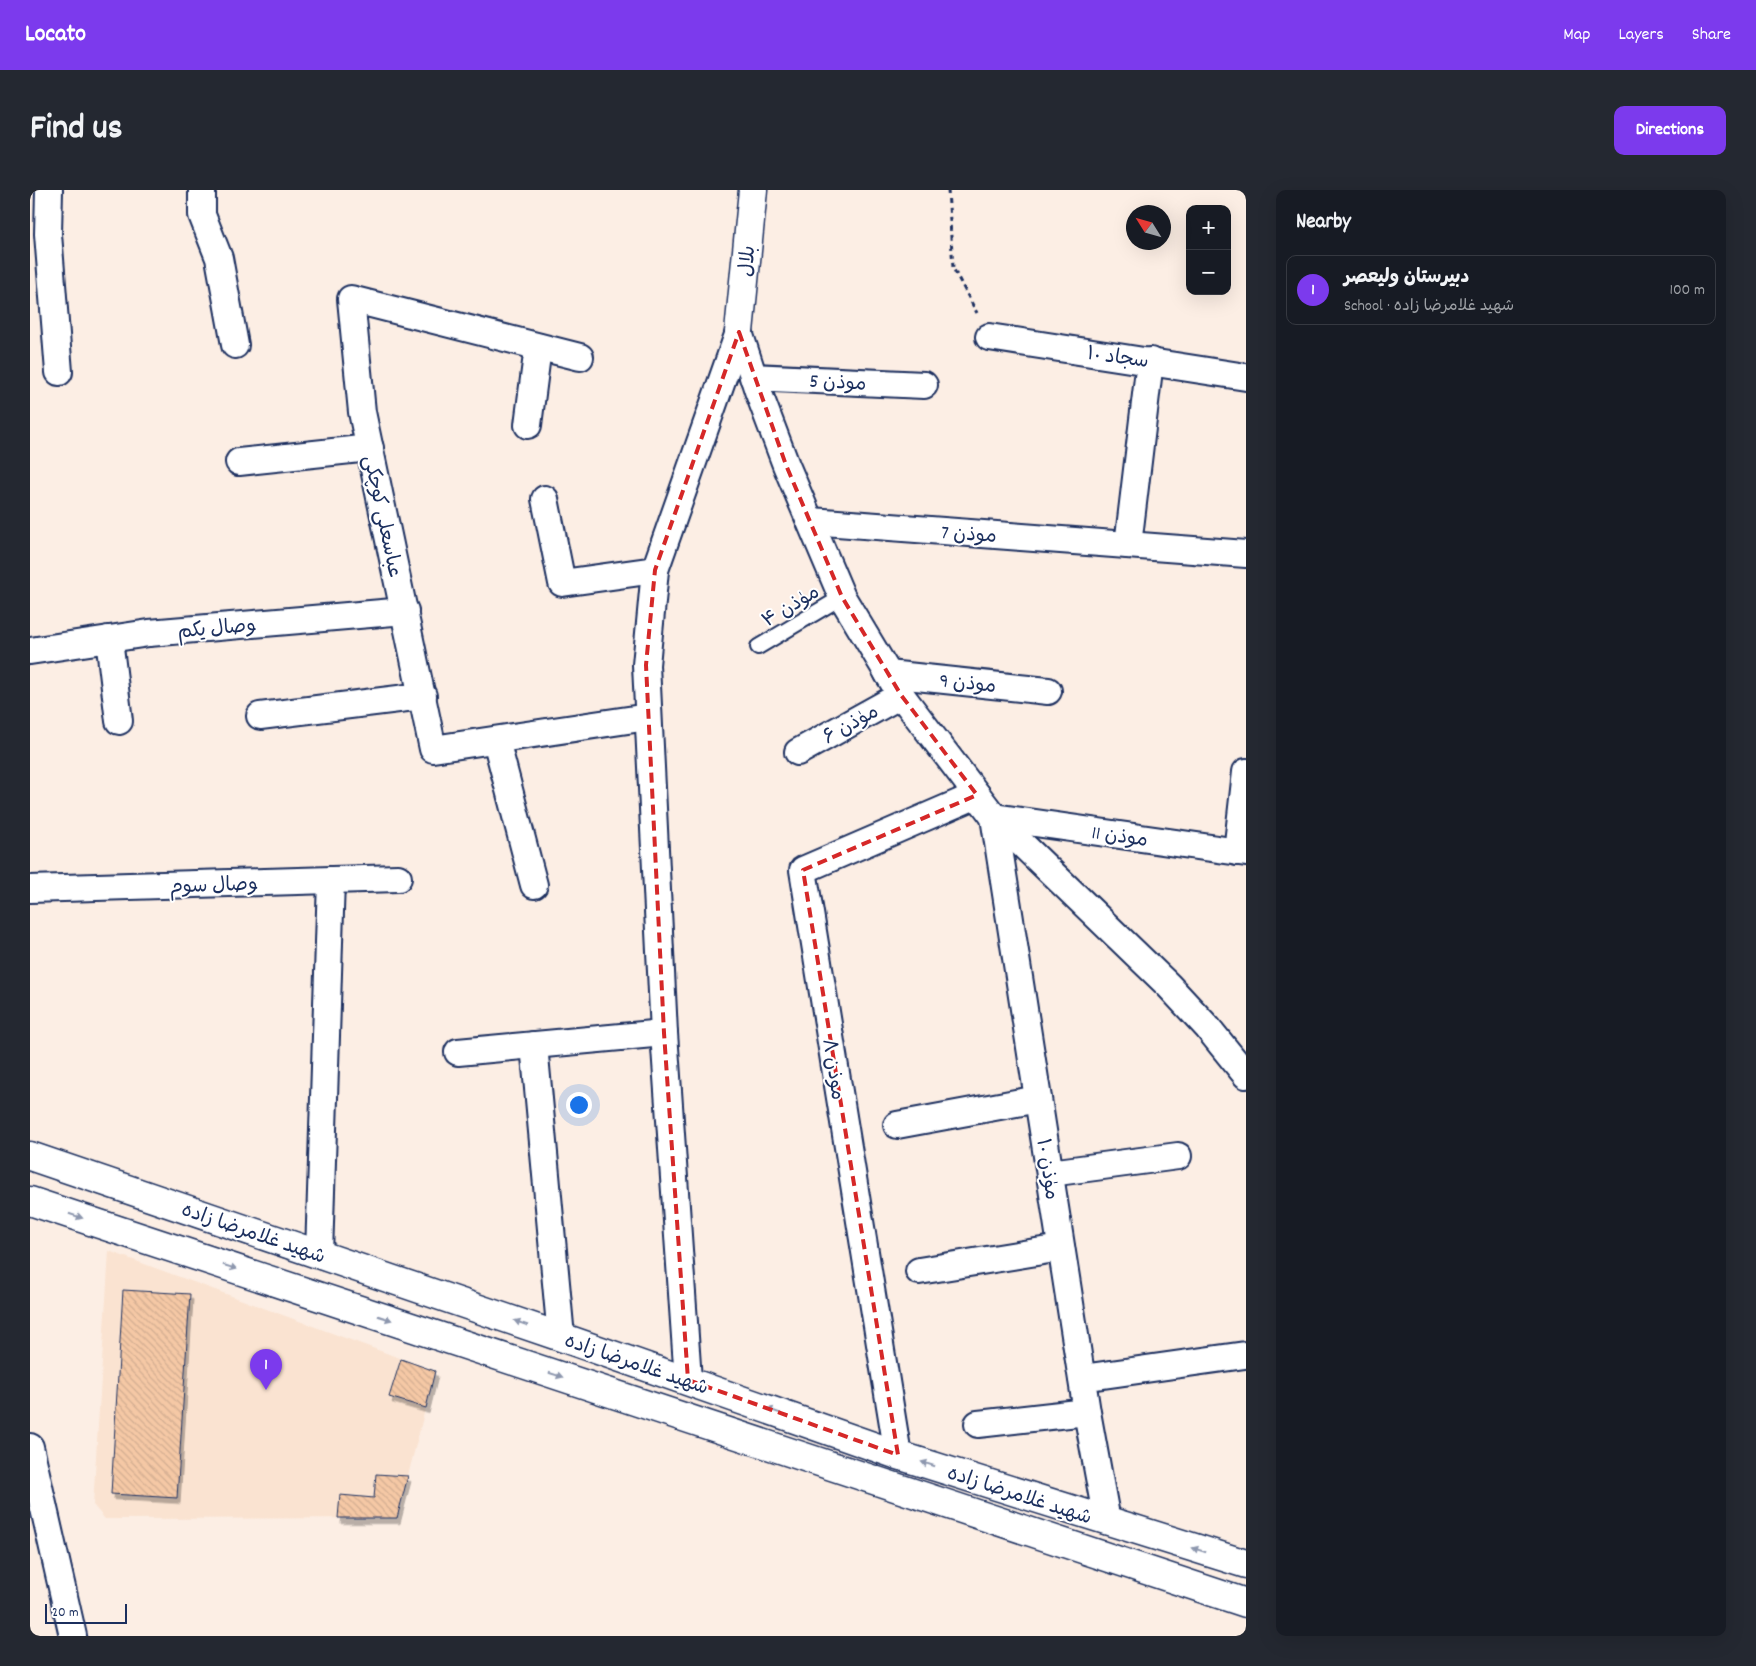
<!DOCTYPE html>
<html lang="en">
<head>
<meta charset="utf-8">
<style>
  body { margin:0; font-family:Dekko,"Playpen Sans Arabic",sans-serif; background:#242831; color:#f1f3f6 }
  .controls { position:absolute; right:15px; top:15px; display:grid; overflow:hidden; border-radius:10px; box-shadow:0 5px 20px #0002 }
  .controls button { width:45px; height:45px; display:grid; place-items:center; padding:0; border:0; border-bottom:1px solid #363941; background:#171b24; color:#f1f3f6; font:25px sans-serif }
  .compass { position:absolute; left:1096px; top:15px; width:45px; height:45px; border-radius:50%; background:#171b24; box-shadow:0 5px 20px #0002; rotate:307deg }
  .scale { position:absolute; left:15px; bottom:12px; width:82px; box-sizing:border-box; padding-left:5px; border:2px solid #1b2f5e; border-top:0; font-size:14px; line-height:18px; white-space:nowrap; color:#1b2f5e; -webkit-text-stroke:4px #fff; paint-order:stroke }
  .you { position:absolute; left:548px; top:914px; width:18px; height:18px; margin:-12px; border:4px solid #fff; border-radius:50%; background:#1a73e8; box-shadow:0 0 0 8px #1a73e833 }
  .badge { display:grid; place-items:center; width:32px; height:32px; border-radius:50%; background:#7c3aed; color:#fff; font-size:16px; font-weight:700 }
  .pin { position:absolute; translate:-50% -41px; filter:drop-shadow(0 1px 2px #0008) }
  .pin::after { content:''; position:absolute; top:26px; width:18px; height:15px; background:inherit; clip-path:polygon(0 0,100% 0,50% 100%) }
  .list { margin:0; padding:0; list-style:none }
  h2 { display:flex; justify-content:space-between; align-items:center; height:65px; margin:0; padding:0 20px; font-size:21px }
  h2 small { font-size:16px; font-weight:400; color:#9ea1a6 }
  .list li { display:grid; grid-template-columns:32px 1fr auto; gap:15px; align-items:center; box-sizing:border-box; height:70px; margin:0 10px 10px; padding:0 10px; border:1px solid #363941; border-radius:10px }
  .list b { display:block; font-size:19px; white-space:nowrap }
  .list p { margin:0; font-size:16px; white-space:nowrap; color:#9ea1a6 }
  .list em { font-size:16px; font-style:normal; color:#9ea1a6 }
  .map { position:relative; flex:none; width:1216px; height:1446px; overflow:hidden; border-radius:10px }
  header { display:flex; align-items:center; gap:30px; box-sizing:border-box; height:70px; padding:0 25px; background:#7c3aed; color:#fff }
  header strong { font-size:24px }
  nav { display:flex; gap:28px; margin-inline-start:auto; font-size:18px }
  .intro { display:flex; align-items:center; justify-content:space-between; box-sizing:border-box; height:120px; padding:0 30px }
  h1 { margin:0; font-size:35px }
  .button { padding:12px 22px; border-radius:10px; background:#7c3aed; color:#fff; font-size:18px; font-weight:700 }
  main { display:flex; gap:30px; padding:0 30px }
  aside { flex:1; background:#171b24; border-radius:10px; box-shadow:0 5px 20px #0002 }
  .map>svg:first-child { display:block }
</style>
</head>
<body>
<header>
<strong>Locato</strong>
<nav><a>Map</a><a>Layers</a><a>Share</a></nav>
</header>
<div class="intro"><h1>Find us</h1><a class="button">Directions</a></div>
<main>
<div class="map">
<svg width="1216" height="1446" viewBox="0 0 1216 1446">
  <defs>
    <pattern id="building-back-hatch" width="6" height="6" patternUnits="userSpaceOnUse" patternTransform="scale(1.25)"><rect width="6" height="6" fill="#f5c8a5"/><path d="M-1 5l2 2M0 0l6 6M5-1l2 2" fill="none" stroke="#d1ac90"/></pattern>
    <filter id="shadow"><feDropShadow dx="3" dy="5.5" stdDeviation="0" flood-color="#0004"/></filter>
  </defs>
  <rect width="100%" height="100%" fill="#fceee4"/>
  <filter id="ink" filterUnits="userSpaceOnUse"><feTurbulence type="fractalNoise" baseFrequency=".02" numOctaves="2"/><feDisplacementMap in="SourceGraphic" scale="10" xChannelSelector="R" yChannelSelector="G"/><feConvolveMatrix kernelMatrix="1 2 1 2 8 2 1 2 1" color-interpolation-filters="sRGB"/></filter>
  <g filter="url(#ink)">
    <polygon fill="#fae3d1" points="79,1061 405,1181 367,1328 75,1329 63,1315"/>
    <g fill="url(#building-back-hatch)" stroke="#1b2f5e" filter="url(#shadow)">
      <polygon points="93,1100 160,1104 147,1308 81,1304"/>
      <polygon points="371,1169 405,1181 396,1218 359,1207"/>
      <polygon points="346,1284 378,1286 367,1328 308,1328 310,1305 344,1308"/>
    </g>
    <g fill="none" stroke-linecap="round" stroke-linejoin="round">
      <defs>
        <polyline id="lane" points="728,457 812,407"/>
        <g id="street">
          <polyline points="19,0 18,44 29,182"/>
          <polyline points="172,0 172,25 189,68 205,155"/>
          <polyline points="709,142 728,201 756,275 812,407 871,505 964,627 1138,795 1178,838 1216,885"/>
          <polyline points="959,147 1216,187"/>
          <polyline points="550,167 321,109 332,222 403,559 618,527"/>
          <polyline points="723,187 894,195"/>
          <polyline points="498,235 508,157"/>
          <polyline points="209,272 340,258"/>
          <polyline points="515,309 532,393 625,380"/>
          <polyline points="781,331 1216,364"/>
          <polyline points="1098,355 1120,171"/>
          <polyline points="79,449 89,531"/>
          <polyline points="0,461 119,443 375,421"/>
          <polyline points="858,484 1018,501"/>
          <polyline points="230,526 393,506"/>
          <polyline points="466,550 504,695"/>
          <polyline points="768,562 871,505"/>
          <polyline points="1207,662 1216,582"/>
          <polyline points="0,699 368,688"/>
          <polyline points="504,855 531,1147"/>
          <polyline points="428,862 634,843"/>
          <polyline points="867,935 1008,909"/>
          <polyline points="1020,983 1148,966"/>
          <polyline points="289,1064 301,690"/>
          <polyline points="889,1081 1031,1058"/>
          <polyline points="1052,1188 1215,1165"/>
          <polyline points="658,1190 634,843 616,475 625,380 709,142"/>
          <polyline points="948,1234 1057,1222"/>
          <polyline points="0,1257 43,1446"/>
          <polyline points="868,1265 773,680 947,605"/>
          <polyline points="1077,1331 1057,1222 964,627 1216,663"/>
        </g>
        <g id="secondary">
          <polyline points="709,142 723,0"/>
          <polyline points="0,966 531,1147 868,1265 1216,1374"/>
          <polyline points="0,1011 1216,1413"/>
        </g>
      </defs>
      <use href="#lane" stroke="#1b2f5e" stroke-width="18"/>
      <use href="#street" stroke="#1b2f5e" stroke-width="30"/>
      <use href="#secondary" stroke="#1b2f5e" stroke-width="31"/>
      <polyline stroke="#1b2f5e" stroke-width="3" stroke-dasharray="5 4" stroke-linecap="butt" points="918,0 923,78 947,123"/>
      <use href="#lane" stroke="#fff" stroke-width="14"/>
      <use href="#street" stroke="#fff" stroke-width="26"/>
      <use href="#secondary" stroke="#fff" stroke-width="28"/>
    </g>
    <defs><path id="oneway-solid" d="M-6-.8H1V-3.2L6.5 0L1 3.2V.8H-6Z" transform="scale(1.25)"/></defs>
    <g fill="#8d97ae">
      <use href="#oneway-solid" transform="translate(46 1026) rotate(18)"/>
      <use href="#oneway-solid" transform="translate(200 1077) rotate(18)"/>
      <use href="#oneway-solid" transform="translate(355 1128) rotate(18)"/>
      <use href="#oneway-solid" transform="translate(491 1133) rotate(-161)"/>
      <use href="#oneway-solid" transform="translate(526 1185) rotate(18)"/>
      <use href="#oneway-solid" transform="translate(744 1221) rotate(-160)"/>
      <use href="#oneway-solid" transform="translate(898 1274) rotate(-162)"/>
      <use href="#oneway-solid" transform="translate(1169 1360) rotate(-163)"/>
    </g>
  </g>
  <path fill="none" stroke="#d62828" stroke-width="4" stroke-dasharray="10 6" stroke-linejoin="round" d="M709 142 756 275 812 407 871 505 947 605 773 680 868 1265 658 1190 634 843 616 475 625 380Z"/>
  <g text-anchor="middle" stroke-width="4" stroke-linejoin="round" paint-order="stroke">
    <g font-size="20" fill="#1b2f5e" stroke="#fff">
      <text transform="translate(716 71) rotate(-85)" y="7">بلال</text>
      <text transform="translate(1088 166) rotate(8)" y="7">سجاد ۱۰</text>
      <text transform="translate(808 191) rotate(3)" y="7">موذن 5</text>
      <text transform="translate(354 326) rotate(78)" y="7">عباسعلی کوچکی</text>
      <text transform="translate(939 343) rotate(4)" y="7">موذن 7</text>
      <text transform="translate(760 415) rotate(-31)" y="7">موٰذن ۴</text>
      <text transform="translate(187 437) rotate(-5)" y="7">وصال یکم</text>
      <text transform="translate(938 492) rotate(6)" y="7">موذن 9</text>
      <text transform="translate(820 533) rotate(-29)" y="7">موٰذن ۶</text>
      <text transform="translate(1090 645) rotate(8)" y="7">موذن 11</text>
      <text transform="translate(184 694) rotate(-2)" y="7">وصال سوم</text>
      <text transform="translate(805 879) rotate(81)" y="7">موذن ۸</text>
      <text transform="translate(1019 979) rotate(81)" y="7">موٰذن ۱۰</text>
      <text transform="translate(224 1042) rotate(19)" y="7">شهید غلامرضا زاده</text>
      <text transform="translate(607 1173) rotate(19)" y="7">شهید غلامرضا زاده</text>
      <text transform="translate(990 1304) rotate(18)" y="7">شهید غلامرضا زاده</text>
    </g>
  </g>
</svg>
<div class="controls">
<button>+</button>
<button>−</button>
</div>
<svg class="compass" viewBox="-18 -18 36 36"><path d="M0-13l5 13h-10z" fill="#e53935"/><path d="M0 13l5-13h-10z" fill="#9ea1a6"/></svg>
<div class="scale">20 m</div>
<div class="you"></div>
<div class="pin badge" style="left:236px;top:1200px">1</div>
</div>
<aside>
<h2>Nearby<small></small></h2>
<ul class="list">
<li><span class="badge">1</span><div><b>دبیرستان ولیعصر</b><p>School · شهید غلامرضا زاده</p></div><em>100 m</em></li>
</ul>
</aside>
</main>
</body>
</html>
